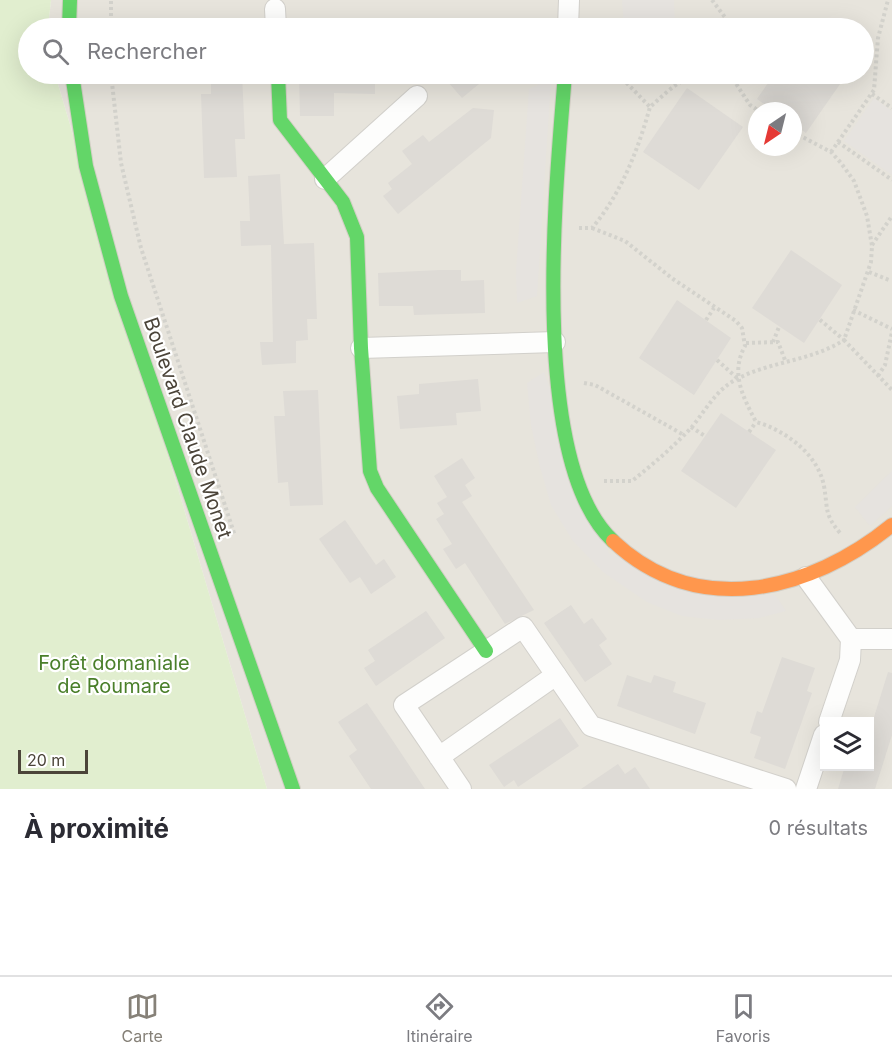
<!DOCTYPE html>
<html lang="fr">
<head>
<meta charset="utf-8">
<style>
  body { margin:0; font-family:Inter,sans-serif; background:#f7f7f7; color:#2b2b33 }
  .controls { position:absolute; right:18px; bottom:18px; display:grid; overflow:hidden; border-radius:0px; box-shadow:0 6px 24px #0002 }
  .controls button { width:54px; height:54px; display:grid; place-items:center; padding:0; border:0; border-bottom:2px solid #e1e1e2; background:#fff; color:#2b2b33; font:30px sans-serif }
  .compass { position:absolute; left:748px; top:102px; width:54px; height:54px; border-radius:50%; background:#fff; box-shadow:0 6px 24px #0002; rotate:215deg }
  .scale { position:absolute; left:18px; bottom:15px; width:70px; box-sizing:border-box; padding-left:6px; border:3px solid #4b4439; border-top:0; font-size:16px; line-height:21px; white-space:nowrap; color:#4b4439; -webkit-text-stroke:4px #fff; paint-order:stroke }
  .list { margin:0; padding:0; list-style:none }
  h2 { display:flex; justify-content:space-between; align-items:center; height:78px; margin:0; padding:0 24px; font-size:26px }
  h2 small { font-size:20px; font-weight:400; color:#7c7c81 }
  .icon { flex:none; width:33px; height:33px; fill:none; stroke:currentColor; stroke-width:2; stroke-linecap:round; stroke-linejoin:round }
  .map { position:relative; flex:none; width:892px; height:789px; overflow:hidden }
  .search { position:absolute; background:#fff; box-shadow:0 6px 24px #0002; left:18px; right:18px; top:18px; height:66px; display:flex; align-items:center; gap:15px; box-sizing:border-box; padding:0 21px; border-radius:33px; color:#7c7c81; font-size:22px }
  .sheet { height:186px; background:#fff }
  nav { display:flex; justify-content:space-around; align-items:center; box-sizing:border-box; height:84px; border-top:2px solid #e1e1e2; background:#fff; font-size:16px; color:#7c7c81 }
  nav a { display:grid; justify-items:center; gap:3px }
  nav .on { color:#868178 }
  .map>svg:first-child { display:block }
</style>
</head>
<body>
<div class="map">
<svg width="892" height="789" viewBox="0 0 892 789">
  <rect width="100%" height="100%" fill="#f4f2ee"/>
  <path fill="#e7e4dc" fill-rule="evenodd" d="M51 0H892V789H267L55 74H864V28H48ZM757 111H793V147H757ZM824 722H870V766H824Z"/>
  <polygon fill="#e1eecf" points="0,0 51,0 48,28 28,28 28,74 55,74 267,789 0,789"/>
  <g fill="#e6e3df">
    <polygon points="622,0 674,0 675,28 624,28"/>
    <polygon points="551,79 537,296 517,303 516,271 529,89"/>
    <polygon points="874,98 892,111 892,175 844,141"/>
    <polygon points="544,372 609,554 776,596 786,611 759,618 719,620 682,616 647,602 603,572 573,541 551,505 540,467 531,425 527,383"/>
    <polygon points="892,471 892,506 870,526 855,507"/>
  </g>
  <g fill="#dedbd6">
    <polygon points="211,74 242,74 245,139 235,139 237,177 204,178 201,94 211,94"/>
    <polygon points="299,74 375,74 375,94 334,93 334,116 300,116"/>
    <polygon points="441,74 491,74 462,98"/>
    <polygon points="774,74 847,74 806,133 793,124 793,111 774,111 757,99"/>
    <polygon points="687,88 743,127 699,190 643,152"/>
    <polygon points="473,108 494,110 491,138 398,214 383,196 392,189 388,183 412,164 402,151 423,135 429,142"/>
    <polygon points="280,174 284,244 314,243 317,319 307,319 308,340 296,341 296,363 262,365 260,342 273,342 271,245 241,246 240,221 250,221 248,176"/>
    <polygon points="791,250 842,285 804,343 752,308"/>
    <polygon points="440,270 461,270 461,281 484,280 485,313 414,315 413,306 379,306 378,273"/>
    <polygon points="677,300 731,338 694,395 639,358"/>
    <polygon points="478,379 481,411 456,413 457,425 400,429 397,396 419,394 419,384"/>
    <polygon points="318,390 323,505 290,506 288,482 278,483 274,416 285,416 283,391"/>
    <polygon points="721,413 776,450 736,508 681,471"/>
    <polygon points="462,458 475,478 465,485 472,496 462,502 534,610 505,624 465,563 456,569 443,549 452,544 436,519 444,514 437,503 447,497 434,476"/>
    <polygon points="345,520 376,565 384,559 396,577 371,594 360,577 350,583 319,539"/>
    <polygon points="571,605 584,624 592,618 607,639 599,645 612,664 585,682 544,623"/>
    <polygon points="426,611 445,638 376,686 364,668 375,661 368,650"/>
    <polygon points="782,657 815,668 807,691 812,693 785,769 754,758 761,737 750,733 757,711 762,713"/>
    <polygon points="888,672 892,673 892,735 875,789 838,789 845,766 870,766 870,730"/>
    <polygon points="627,675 651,683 654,675 676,682 673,692 706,703 695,734 617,706"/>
    <polygon points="367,703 393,741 425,789 371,789 349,756 357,750 338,722"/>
    <polygon points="560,718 579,746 518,787 514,780 504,787 489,765"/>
    <polygon points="618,764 625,774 635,767 650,789 581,789"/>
  </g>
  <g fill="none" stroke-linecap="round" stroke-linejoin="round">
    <defs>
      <g id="street">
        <polyline points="275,9 276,28"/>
        <polyline points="568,28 569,0"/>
        <polyline points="325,179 417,96"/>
        <polyline points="361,348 555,342"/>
        <polyline points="806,577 851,639 850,660 829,722"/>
        <polyline points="851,639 892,639"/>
        <polyline points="556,675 591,726 786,789"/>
        <polyline points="439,757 556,675 523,627 404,705 461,789"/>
        <polyline points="806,789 824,735"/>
      </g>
      <g id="fast">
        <polyline points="69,28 70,0"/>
        <polyline points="72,74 86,166 121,296 293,789"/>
        <polyline points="278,74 280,120 343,202 357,237 361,348 370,471 377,488 486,651"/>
        <path d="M565 74C556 184 528 462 613 541"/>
      </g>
      <path id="slow" d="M613 541C697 620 810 592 892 525"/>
    </defs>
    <use href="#street" stroke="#d2d0cb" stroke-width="22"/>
    <use href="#fast" stroke="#d3cfc5" stroke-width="16"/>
    <use href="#slow" stroke="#d3cfc5" stroke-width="16"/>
    <g stroke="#d3d2cc" stroke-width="4" stroke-dasharray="3 3" stroke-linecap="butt">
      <polyline points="712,0 733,28"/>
      <polyline points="111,28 111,0"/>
      <polyline points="111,74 121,163 141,248 235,536"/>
      <path d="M618 74 650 107C664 95 681 76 701 75 719 74 730 79 748 74"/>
      <polyline points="733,79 750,105 759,111"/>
      <polyline points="872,94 892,108"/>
      <polyline points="793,132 831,152 841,163 854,181 867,216 872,246 871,262 844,340 892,390"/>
      <polyline points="838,142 874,90 878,38 888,0"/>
      <polyline points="831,152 838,142 892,180"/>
      <path d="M579 228H592C621 194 638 150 650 107"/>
      <path d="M592 228 625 241 673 279 736 321 742 328 745 346C730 373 743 397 756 422 785 430 818 454 824 486 828 509 824 514 840 533"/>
      <polyline points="872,245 892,216"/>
      <polyline points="869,272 889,280"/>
      <polyline points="853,310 892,329"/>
      <polyline points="706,320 714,308"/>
      <polyline points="773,342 779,327"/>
      <polyline points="746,343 778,342 785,360"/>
      <polyline points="717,360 737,378"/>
      <polyline points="878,376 885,365 892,332"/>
      <polyline points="584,383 595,385 684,435"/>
      <polyline points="691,427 705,436"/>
      <polyline points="749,432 756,422"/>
      <path d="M604 481H632C652 465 672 448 690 429 705 412 715 390 737 379 771 361 812 361 844 340L819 319"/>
    </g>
    <use href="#street" stroke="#fdfdfc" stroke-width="20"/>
    <use href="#fast" stroke="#63d668" stroke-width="14"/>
    <use href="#slow" stroke="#ff974d" stroke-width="14"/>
  </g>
  <g text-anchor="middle" stroke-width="4.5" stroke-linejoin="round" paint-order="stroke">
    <g font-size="20" fill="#4b4439" stroke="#fff">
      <text transform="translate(188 428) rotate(71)" y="7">Boulevard Claude Monet</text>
    </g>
    <g font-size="20" fill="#4a7f2a" stroke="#fff">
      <text x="114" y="670">Forêt domaniale<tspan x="114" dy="23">de Roumare</tspan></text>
    </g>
  </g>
</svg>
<div class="controls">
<button><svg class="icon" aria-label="layers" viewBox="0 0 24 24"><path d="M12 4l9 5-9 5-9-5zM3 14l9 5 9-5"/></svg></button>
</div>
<svg class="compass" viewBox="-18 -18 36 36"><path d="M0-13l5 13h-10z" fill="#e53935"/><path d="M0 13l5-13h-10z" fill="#7c7c81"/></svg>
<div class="scale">20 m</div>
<div class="search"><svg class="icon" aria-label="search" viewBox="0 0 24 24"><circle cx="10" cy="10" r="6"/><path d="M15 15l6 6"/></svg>Rechercher</div>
</div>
<section class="sheet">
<h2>À proximité<small>0 résultats</small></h2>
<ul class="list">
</ul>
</section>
<nav>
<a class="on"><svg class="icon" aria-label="map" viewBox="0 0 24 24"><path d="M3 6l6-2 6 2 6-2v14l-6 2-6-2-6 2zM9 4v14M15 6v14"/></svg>Carte</a>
<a><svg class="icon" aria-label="directions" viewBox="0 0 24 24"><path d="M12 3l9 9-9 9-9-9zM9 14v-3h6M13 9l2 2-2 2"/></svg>Itinéraire</a>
<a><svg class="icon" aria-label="saved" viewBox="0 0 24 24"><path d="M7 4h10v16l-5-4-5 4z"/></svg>Favoris</a>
</nav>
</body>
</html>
